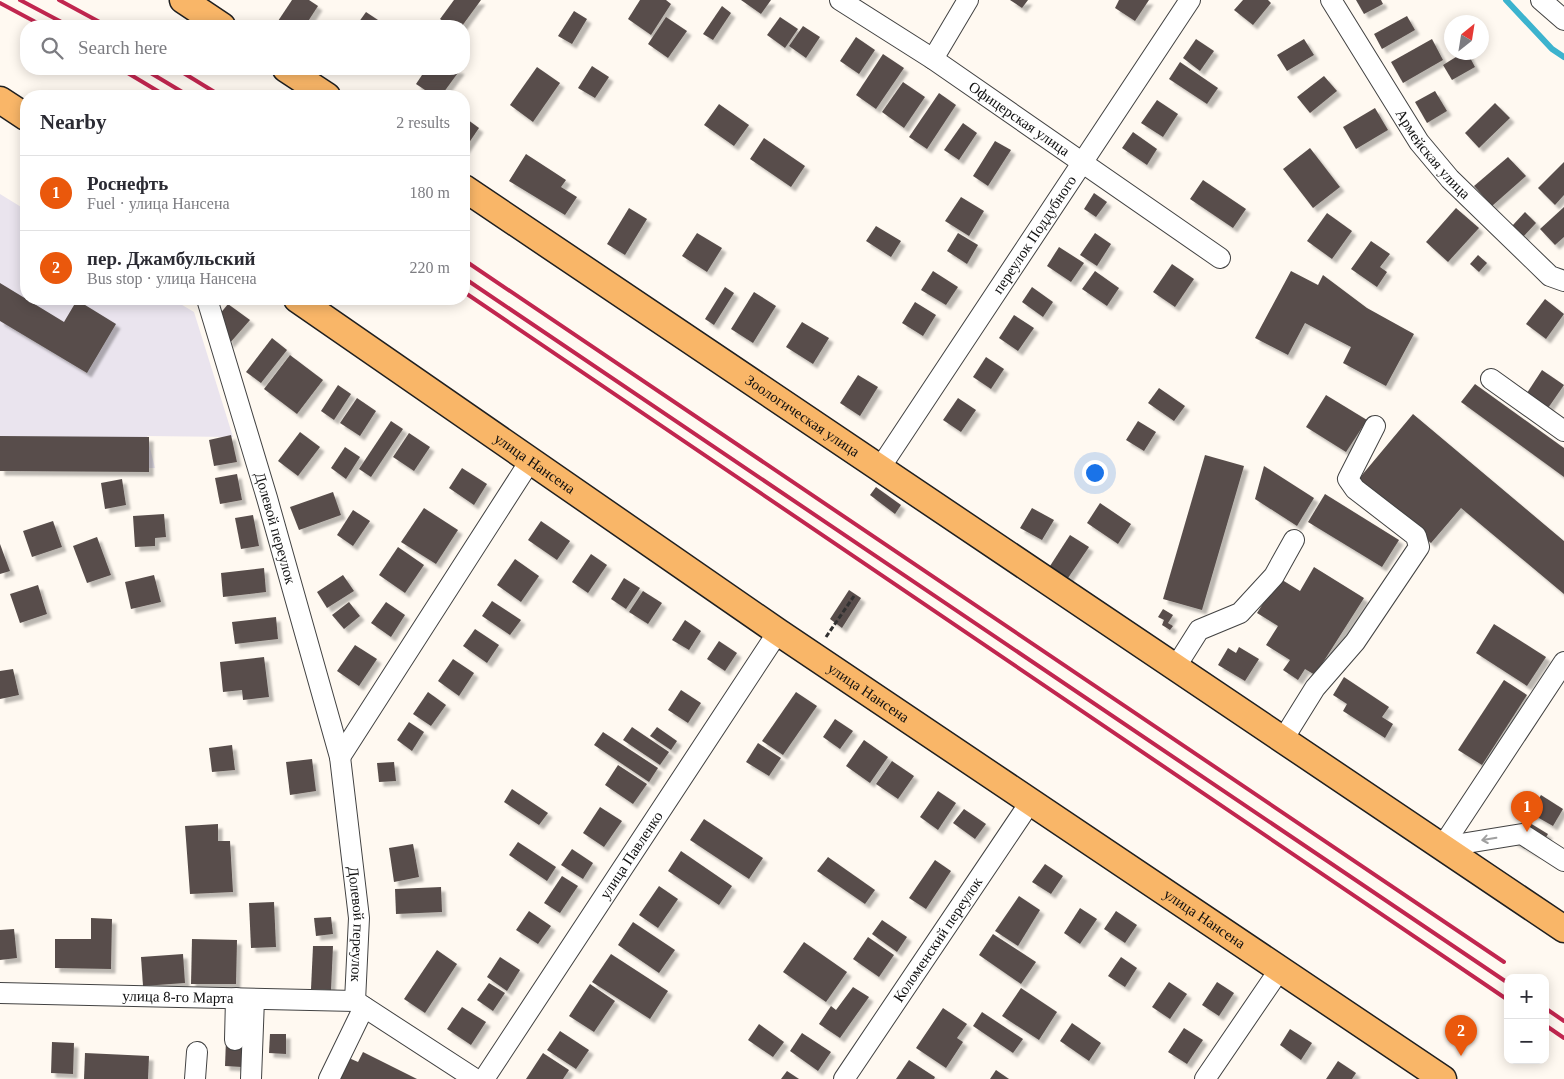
<!DOCTYPE html>
<html lang="en">
<head>
<meta charset="utf-8">
<style>
  body { margin:0; font-family:"Times New Roman",serif; background:#f2f2f3; color:#2b2b33 }
  .controls { position:absolute; right:15px; bottom:15px; display:grid; overflow:hidden; border-radius:10px; box-shadow:0 2px 12px #0003 }
  .controls button { width:45px; height:45px; display:grid; place-items:center; padding:0; border:0; border-bottom:1px solid #e1e1e2; background:#fff; color:#2b2b33; font:25px sans-serif }
  .compass { position:absolute; left:1444px; top:15px; width:45px; height:45px; border-radius:50%; background:#fff; box-shadow:0 2px 12px #0003; rotate:30deg }
  .you { position:absolute; left:1094px; top:472px; width:18px; height:18px; margin:-12px; border:4px solid #fff; border-radius:50%; background:#1a73e8; box-shadow:0 0 0 8px #1a73e833 }
  .badge { display:grid; place-items:center; width:32px; height:32px; border-radius:50%; background:#ea580c; color:#fff; font-size:16px; font-weight:700 }
  .pin { position:absolute; translate:-50% -41px; filter:drop-shadow(0 1px 2px #0008) }
  .pin::after { content:''; position:absolute; top:26px; width:18px; height:15px; background:inherit; clip-path:polygon(0 0,100% 0,50% 100%) }
  .list { margin:0; padding:0; list-style:none }
  h2 { display:flex; justify-content:space-between; align-items:center; height:65px; margin:0; padding:0 20px; font-size:21px }
  h2 small { font-size:16px; font-weight:400; color:#7c7c81 }
  .list li { display:grid; grid-template-columns:32px 1fr auto; gap:15px; align-items:center; box-sizing:border-box; height:75px; padding:0 20px; border-top:1px solid #e1e1e2 }
  .list b { display:block; font-size:19px; white-space:nowrap }
  .list p { margin:0; font-size:16px; white-space:nowrap; color:#7c7c81 }
  .list em { font-size:16px; font-style:normal; color:#7c7c81 }
  .icon { flex:none; width:28px; height:28px; fill:none; stroke:currentColor; stroke-width:2; stroke-linecap:round; stroke-linejoin:round }
  .map { position:relative; flex:none; width:1564px; height:1079px; overflow:hidden }
  .search { position:absolute; background:#fff; box-shadow:0 2px 12px #0003; left:20px; top:20px; width:450px; height:55px; display:flex; align-items:center; gap:12px; box-sizing:border-box; padding:0 18px; border-radius:20px; color:#7c7c81; font-size:19px }
  .panel { position:absolute; background:#fff; box-shadow:0 2px 12px #0003; left:20px; top:90px; width:450px; height:215px; border-radius:20px }
  .map>svg:first-child { display:block }
</style>
</head>
<body>
<div class="map">
<svg width="1564" height="1079" viewBox="0 0 1564 1079">
  <defs>
    <filter id="shadow"><feDropShadow dx="4.5" dy="4.5" stdDeviation="1" flood-color="#0004"/></filter>
  </defs>
  <rect width="100%" height="100%" fill="#fff9f1"/>
  <polygon fill="#eae4ee" points="0,194 26,210 26,299 172,299 194,312 233,437 147,436 155,468 0,469"/>
  <g fill="none" stroke-linecap="round" stroke-linejoin="round">
    <polyline stroke="#3cb3ce" stroke-width="6" points="1506,0 1552,49 1564,57"/>
  </g>
  <g fill="#584e4b" filter="url(#shadow)">
    <polygon points="292,0 309,0 318,6 305,26 286,26 278,21"/>
    <polygon points="454,0 481,0 462,26 450,26 440,19"/>
    <polygon points="640,0 666,0 671,4 651,35 628,19"/>
    <polygon points="741,0 771,0 761,14"/>
    <polygon points="1010,0 1028,0 1022,8"/>
    <polygon points="1119,0 1149,0 1135,21 1115,8"/>
    <polygon points="1243,0 1268,0 1271,3 1253,25 1234,10"/>
    <polygon points="1356,0 1381,0 1383,4 1364,14"/>
    <polygon points="722,6 731,13 713,40 703,34"/>
    <polygon points="574,11 587,19 572,44 558,36"/>
    <polygon points="366,12 387,26 356,26"/>
    <polygon points="1407,16 1415,30 1382,49 1374,34"/>
    <polygon points="666,17 687,31 668,58 648,44"/>
    <polygon points="780,17 798,29 785,48 767,35"/>
    <polygon points="803,26 820,37 806,58 789,46"/>
    <polygon points="856,37 875,50 859,74 840,61"/>
    <polygon points="1196,39 1214,51 1200,71 1183,58"/>
    <polygon points="1304,39 1314,55 1287,71 1277,55"/>
    <polygon points="1432,39 1443,60 1403,83 1391,62"/>
    <polygon points="1464,52 1467,52 1475,67 1452,80 1443,65"/>
    <polygon points="883,54 904,68 876,109 856,95"/>
    <polygon points="1180,62 1218,88 1207,104 1169,79"/>
    <polygon points="592,66 609,77 595,98 578,88"/>
    <polygon points="537,67 560,83 533,122 510,105"/>
    <polygon points="426,69 458,69 460,70 441,96 434,96 416,84"/>
    <polygon points="1324,76 1337,91 1310,113 1297,97"/>
    <polygon points="903,82 925,97 904,128 882,112"/>
    <polygon points="1435,91 1447,111 1427,123 1415,102"/>
    <polygon points="939,93 956,105 927,149 909,137"/>
    <polygon points="1157,100 1178,114 1163,137 1141,123"/>
    <polygon points="1495,103 1510,118 1479,148 1465,133"/>
    <polygon points="719,104 749,125 734,146 704,125"/>
    <polygon points="1375,108 1388,130 1356,149 1343,127"/>
    <polygon points="464,117 479,128 464,150"/>
    <polygon points="963,123 977,133 959,160 944,150"/>
    <polygon points="1133,132 1157,149 1147,165 1122,148"/>
    <polygon points="764,138 805,166 791,187 750,159"/>
    <polygon points="995,141 1011,150 988,186 973,176"/>
    <polygon points="1310,148 1340,187 1313,208 1283,169"/>
    <polygon points="526,154 566,180 561,187 577,197 565,215 509,181"/>
    <polygon points="1508,157 1526,176 1492,206 1474,186"/>
    <polygon points="1564,162 1564,195 1555,205 1538,188"/>
    <polygon points="1203,180 1246,209 1233,228 1190,199"/>
    <polygon points="1094,193 1107,202 1096,217 1084,209"/>
    <polygon points="961,197 984,211 969,236 945,221"/>
    <polygon points="1564,207 1564,237 1555,245 1540,229"/>
    <polygon points="629,208 647,219 625,255 607,244"/>
    <polygon points="1456,208 1479,228 1448,262 1426,242"/>
    <polygon points="1525,212 1536,223 1523,237 1512,226"/>
    <polygon points="1327,213 1352,231 1332,259 1307,241"/>
    <polygon points="876,226 901,241 891,257 866,241"/>
    <polygon points="697,233 722,248 707,272 682,256"/>
    <polygon points="958,233 978,245 967,264 947,251"/>
    <polygon points="1095,233 1111,244 1097,266 1080,255"/>
    <polygon points="1371,241 1390,254 1380,267 1387,272 1377,287 1351,269"/>
    <polygon points="1059,247 1084,263 1071,282 1047,266"/>
    <polygon points="1478,255 1487,263 1479,272 1470,264"/>
    <polygon points="1172,264 1194,279 1175,307 1153,292"/>
    <polygon points="933,271 958,287 946,305 921,290"/>
    <polygon points="1095,271 1119,288 1107,306 1082,289"/>
    <polygon points="1291,271 1318,285 1323,275 1367,308 1414,334 1386,386 1343,363 1351,347 1305,323 1288,355 1255,338"/>
    <polygon points="0,283 64,322 77,300 116,324 87,373 0,321"/>
    <polygon points="725,287 734,293 714,325 705,319"/>
    <polygon points="1032,287 1053,302 1043,317 1022,302"/>
    <polygon points="754,292 776,306 753,343 731,329"/>
    <polygon points="1545,299 1564,314 1546,339 1526,324"/>
    <polygon points="915,302 936,315 923,336 902,323"/>
    <polygon points="228,304 250,320 229,344 219,315"/>
    <polygon points="1014,315 1034,328 1018,351 999,338"/>
    <polygon points="802,322 829,338 813,364 786,347"/>
    <polygon points="272,338 287,350 261,383 246,372"/>
    <polygon points="290,355 323,380 297,414 264,389"/>
    <polygon points="986,357 1004,369 991,389 973,377"/>
    <polygon points="1542,370 1564,385 1546,411 1525,396"/>
    <polygon points="858,375 878,387 860,416 840,403"/>
    <polygon points="1475,384 1564,448 1564,477 1461,402"/>
    <polygon points="338,385 351,394 334,420 321,411"/>
    <polygon points="1159,388 1185,406 1174,421 1148,403"/>
    <polygon points="1326,395 1367,420 1346,452 1306,427"/>
    <polygon points="357,398 376,411 360,436 340,423"/>
    <polygon points="958,398 976,410 961,432 943,420"/>
    <polygon points="1413,414 1564,541 1564,594 1461,508 1431,543 1357,481"/>
    <polygon points="391,421 403,429 371,477 359,469"/>
    <polygon points="1138,421 1156,432 1144,451 1126,440"/>
    <polygon points="300,432 320,447 298,476 278,461"/>
    <polygon points="409,433 430,447 414,471 393,457"/>
    <polygon points="231,435 237,462 214,466 209,440"/>
    <polygon points="0,436 149,437 149,472 0,471"/>
    <polygon points="345,447 360,457 346,479 331,468"/>
    <polygon points="1205,455 1244,466 1202,610 1163,599"/>
    <polygon points="1264,466 1314,498 1297,526 1255,499"/>
    <polygon points="462,468 487,484 474,505 449,488"/>
    <polygon points="237,474 242,500 220,504 215,478"/>
    <polygon points="122,479 126,505 105,509 101,483"/>
    <polygon points="876,487 901,505 895,514 870,495"/>
    <polygon points="333,492 341,515 299,530 290,507"/>
    <polygon points="1325,494 1399,540 1382,567 1308,522"/>
    <polygon points="1100,503 1131,524 1118,544 1087,523"/>
    <polygon points="424,508 458,530 436,564 401,542"/>
    <polygon points="1032,508 1054,520 1042,540 1020,528"/>
    <polygon points="353,510 370,521 353,546 337,535"/>
    <polygon points="164,514 166,537 155,538 155,546 135,547 133,516"/>
    <polygon points="253,515 259,546 241,549 235,518"/>
    <polygon points="53,521 62,547 32,557 23,531"/>
    <polygon points="541,521 570,541 557,560 528,540"/>
    <polygon points="1070,535 1089,547 1068,578 1050,566"/>
    <polygon points="97,537 111,575 87,583 73,546"/>
    <polygon points="0,544 10,571 0,574"/>
    <polygon points="398,547 424,565 405,593 379,575"/>
    <polygon points="591,554 607,565 588,593 572,582"/>
    <polygon points="515,559 539,576 521,602 497,585"/>
    <polygon points="1314,567 1364,598 1315,675 1305,669 1298,680 1283,670 1290,660 1266,645 1278,626 1257,613 1279,578 1300,591"/>
    <polygon points="264,568 266,592 223,597 221,573"/>
    <polygon points="154,575 161,602 131,609 125,582"/>
    <polygon points="343,575 354,591 327,608 317,592"/>
    <polygon points="624,578 640,588 626,609 611,599"/>
    <polygon points="38,585 47,614 20,623 10,594"/>
    <polygon points="849,590 861,598 842,628 830,619"/>
    <polygon points="643,591 662,603 648,624 629,612"/>
    <polygon points="492,601 521,620 510,635 482,616"/>
    <polygon points="349,602 360,616 344,629 332,615"/>
    <polygon points="386,602 405,615 391,637 371,623"/>
    <polygon points="1163,609 1173,615 1168,623 1173,626 1170,630 1162,625 1164,620 1158,617"/>
    <polygon points="276,617 278,639 235,644 232,622"/>
    <polygon points="685,620 701,631 689,650 672,640"/>
    <polygon points="1494,624 1546,657 1527,686 1476,653"/>
    <polygon points="475,629 499,645 487,663 463,646"/>
    <polygon points="719,641 737,653 725,671 707,659"/>
    <polygon points="355,645 377,659 359,686 337,671"/>
    <polygon points="1239,647 1259,659 1245,681 1218,665 1228,648 1236,653"/>
    <polygon points="264,657 269,697 243,700 242,690 223,692 220,662"/>
    <polygon points="453,659 474,673 459,696 438,681"/>
    <polygon points="13,669 19,695 0,699 0,671"/>
    <polygon points="1344,677 1389,707 1382,717 1393,724 1385,738 1343,711 1347,704 1333,695"/>
    <polygon points="1504,680 1527,695 1482,765 1458,750"/>
    <polygon points="681,690 701,703 688,723 668,710"/>
    <polygon points="428,692 446,705 431,726 413,714"/>
    <polygon points="796,692 817,706 783,755 762,741"/>
    <polygon points="835,719 853,731 840,749 823,737"/>
    <polygon points="409,722 424,732 412,751 397,740"/>
    <polygon points="632,727 669,752 660,765 623,740"/>
    <polygon points="657,727 677,741 671,750 650,736"/>
    <polygon points="603,732 658,768 649,782 594,745"/>
    <polygon points="864,740 888,757 870,783 846,766"/>
    <polygon points="758,743 781,758 769,776 746,762"/>
    <polygon points="232,745 235,770 212,772 209,748"/>
    <polygon points="312,759 316,791 290,795 286,762"/>
    <polygon points="892,761 914,776 898,799 876,784"/>
    <polygon points="394,762 396,781 379,782 377,763"/>
    <polygon points="618,765 647,784 633,804 605,785"/>
    <polygon points="512,789 548,813 539,825 504,802"/>
    <polygon points="938,791 956,803 938,830 920,817"/>
    <polygon points="1541,795 1563,809 1553,826 1530,813"/>
    <polygon points="600,807 622,821 604,847 583,833"/>
    <polygon points="964,809 986,824 975,839 953,823"/>
    <polygon points="704,819 763,858 749,879 690,840"/>
    <polygon points="1525,820 1548,834 1536,854 1512,841"/>
    <polygon points="218,824 218,841 230,841 233,892 190,894 185,826"/>
    <polygon points="518,842 556,867 547,881 509,855"/>
    <polygon points="413,844 419,877 394,882 389,848"/>
    <polygon points="572,849 593,863 583,879 561,865"/>
    <polygon points="681,851 732,886 719,905 668,871"/>
    <polygon points="828,857 875,890 865,904 817,871"/>
    <polygon points="935,860 951,871 926,909 909,898"/>
    <polygon points="1045,864 1063,876 1051,894 1032,882"/>
    <polygon points="562,876 578,886 560,913 544,903"/>
    <polygon points="659,886 678,899 658,928 639,915"/>
    <polygon points="441,887 442,912 396,914 395,889"/>
    <polygon points="1019,896 1040,910 1018,946 995,931"/>
    <polygon points="274,902 276,947 251,948 249,903"/>
    <polygon points="1080,908 1097,919 1080,944 1064,933"/>
    <polygon points="529,911 551,926 538,944 516,930"/>
    <polygon points="1116,911 1137,925 1125,943 1104,929"/>
    <polygon points="331,917 333,934 316,936 314,918"/>
    <polygon points="91,918 112,919 111,969 55,968 55,939 91,939"/>
    <polygon points="882,920 907,937 897,952 872,934"/>
    <polygon points="633,922 675,950 659,973 618,945"/>
    <polygon points="14,929 17,958 0,960 0,930"/>
    <polygon points="993,934 1036,962 1021,984 979,955"/>
    <polygon points="868,937 894,955 879,977 853,959"/>
    <polygon points="192,939 237,940 236,984 191,984"/>
    <polygon points="804,942 847,972 826,1002 783,972"/>
    <polygon points="313,946 333,946 331,990 311,989"/>
    <polygon points="437,950 457,964 425,1013 404,999"/>
    <polygon points="183,954 185,983 143,986 141,957"/>
    <polygon points="611,954 668,991 650,1019 592,982"/>
    <polygon points="500,957 520,970 507,991 487,977"/>
    <polygon points="1121,957 1137,968 1125,987 1108,976"/>
    <polygon points="1169,982 1187,994 1170,1019 1152,1007"/>
    <polygon points="1217,982 1234,993 1219,1016 1202,1005"/>
    <polygon points="489,983 505,993 493,1011 477,1000"/>
    <polygon points="590,984 615,1001 594,1032 569,1016"/>
    <polygon points="853,987 869,997 840,1038 819,1024 831,1006 836,1010"/>
    <polygon points="1021,988 1057,1012 1039,1040 1002,1016"/>
    <polygon points="462,1007 486,1022 471,1045 447,1029"/>
    <polygon points="943,1008 967,1024 957,1038 963,1042 946,1068 916,1048"/>
    <polygon points="982,1012 1023,1039 1013,1053 973,1026"/>
    <polygon points="1072,1023 1101,1043 1089,1061 1060,1041"/>
    <polygon points="759,1024 784,1042 773,1057 748,1040"/>
    <polygon points="1184,1028 1203,1040 1187,1064 1168,1052"/>
    <polygon points="1290,1029 1312,1043 1301,1060 1280,1045"/>
    <polygon points="560,1031 589,1050 576,1069 547,1050"/>
    <polygon points="802,1033 831,1052 818,1071 790,1051"/>
    <polygon points="270,1034 286,1034 286,1054 269,1053"/>
    <polygon points="226,1039 243,1040 242,1067 225,1066"/>
    <polygon points="52,1042 74,1043 73,1074 51,1073"/>
    <polygon points="363,1052 417,1079 339,1079 349,1058 358,1062"/>
    <polygon points="85,1053 149,1056 148,1079 84,1079"/>
    <polygon points="543,1053 569,1070 563,1079 526,1079"/>
    <polygon points="909,1060 935,1077 934,1079 896,1079"/>
    <polygon points="1338,1061 1356,1073 1352,1079 1326,1079"/>
    <polygon points="996,1070 1009,1079 990,1079"/>
    <polygon points="787,1071 799,1079 781,1079"/>
  </g>
  <g fill="none" stroke-linecap="round" stroke-linejoin="round">
    <defs>
      <g id="minor">
        <path id="s1" d="M840 0 933 59 1220 258"/>
        <path id="s2" d="M1331 0 1419 142 1450 179 1550 276 1564 281"/>
        <polyline points="1541,0 1564,20"/>
        <polyline points="933,59 968,0"/>
        <path id="s3" d="M207 299 267 498 340 757 359 918 355 1001"/>
        <polyline points="1491,379 1564,431"/>
        <path id="s4" d="M880 468 1190 0"/>
        <polyline points="1175,668 1199,630 1240,613 1274,576 1294,540"/>
        <polyline points="1282,741 1315,688 1355,642 1419,547 1416,536 1355,489 1348,479 1375,426"/>
        <polyline points="340,757 530,461"/>
        <polyline points="1442,847 1564,662"/>
        <polyline points="1442,847 1522,834 1564,861"/>
        <path id="s5" d="M0 993 355 1001"/>
        <polyline points="355,1001 475,1079"/>
        <polyline points="235,1040 236,998"/>
        <polyline points="195,1079 197,1052"/>
        <polyline points="251,1079 254,999"/>
        <polyline points="329,1079 364,1007"/>
        <path id="s6" d="M484 1079 778 632"/>
        <path id="s7" d="M844 1079 1031 801"/>
        <polyline points="1205,1079 1280,969"/>
      </g>
      <g id="major">
        <polyline points="183,0 222,26"/>
        <polyline points="286,69 327,96"/>
        <polyline points="0,100 26,117"/>
        <path id="s8" d="M464 188 1564 929"/>
        <path id="s9" d="M297 299 778 632 1443 1079"/>
      </g>
    </defs>
    <use href="#minor" stroke="#424242" stroke-width="22"/>
    <use href="#major" stroke="#202020" stroke-width="29"/>
    <polyline stroke="#313131" stroke-width="3" stroke-dasharray="5 2.5" stroke-linecap="butt" points="826,637 854,596"/>
    <use href="#minor" stroke="#fff" stroke-width="20"/>
    <use href="#major" stroke="#f9b668" stroke-width="26"/>
    <g stroke="#c1264f" stroke-width="4">
      <polyline points="20,0 69,26"/>
      <polyline points="59,0 107,26"/>
      <polyline points="0,3 43,26"/>
      <polyline points="121,69 166,96"/>
      <polyline points="144,69 189,96"/>
      <polyline points="177,69 221,96"/>
      <polyline points="464,260 1504,962"/>
      <polyline points="464,278 1508,983"/>
      <polyline points="464,292 1508,1000"/>
      <polyline points="1545,1008 1564,1021"/>
      <polyline points="1545,1025 1564,1038"/>
    </g>
  </g>
  <defs><path id="oneway-shaft" d="M-6 0H5M1.5-3L5.5 0L1.5 3" fill="none" stroke-width="1.6" stroke-linecap="round" stroke-linejoin="round" transform="scale(1.25)"/></defs>
  <use stroke="#9f9f9f" href="#oneway-shaft" transform="translate(1489 839) rotate(171)"/>
  <g text-anchor="middle" stroke-width="5" stroke-linejoin="round" paint-order="stroke">
    <g font-size="15" fill="#0f0f0f" stroke="#fff">
      <text dy="5" stroke="none"><textPath href="#s1" startOffset="215">Офицерская улица</textPath></text>
      <text dy="5" stroke="none"><textPath href="#s2" startOffset="185">Армейская улица</textPath></text>
      <text dy="5" stroke="none"><textPath href="#s4" startOffset="280">переулок Поддубного</textPath></text>
      <text dy="5" stroke="none"><textPath href="#s8" startOffset="408">Зоологическая улица</textPath></text>
      <text dy="5" stroke="none"><textPath href="#s9" startOffset="289">улица Нансена</textPath></text>
      <text dy="5" stroke="none"><textPath href="#s3" startOffset="239">Долевой переулок</textPath></text>
      <text dy="5" stroke="none"><textPath href="#s9" startOffset="694">улица Нансена</textPath></text>
      <text dy="5" stroke="none"><textPath href="#s6" startOffset="268">улица Павленко</textPath></text>
      <text dy="5" stroke="none"><textPath href="#s9" startOffset="1099">улица Нансена</textPath></text>
      <text dy="5" stroke="none"><textPath href="#s3" startOffset="645">Долевой переулок</textPath></text>
      <text dy="5" stroke="none"><textPath href="#s7" startOffset="168">Коломенский переулок</textPath></text>
      <text dy="5" stroke="none"><textPath href="#s5" startOffset="178">улица 8-го Марта</textPath></text>
    </g>
  </g>
</svg>
<div class="controls">
<button>+</button>
<button>−</button>
</div>
<svg class="compass" viewBox="-18 -18 36 36"><path d="M0-13l5 13h-10z" fill="#e53935"/><path d="M0 13l5-13h-10z" fill="#7c7c81"/></svg>
<div class="you"></div>
<div class="pin badge" style="left:1527px;top:832px">1</div>
<div class="pin badge" style="left:1461px;top:1056px">2</div>
<div class="search"><svg class="icon" aria-label="search" viewBox="0 0 24 24"><circle cx="10" cy="10" r="6"/><path d="M15 15l6 6"/></svg>Search here</div>
<section class="panel">
<h2>Nearby<small>2 results</small></h2>
<ul class="list">
<li><span class="badge">1</span><div><b>Роснефть</b><p>Fuel · улица Нансена</p></div><em>180 m</em></li>
<li><span class="badge">2</span><div><b>пер. Джамбульский</b><p>Bus stop · улица Нансена</p></div><em>220 m</em></li>
</ul>
</section>
</div>
</body>
</html>
